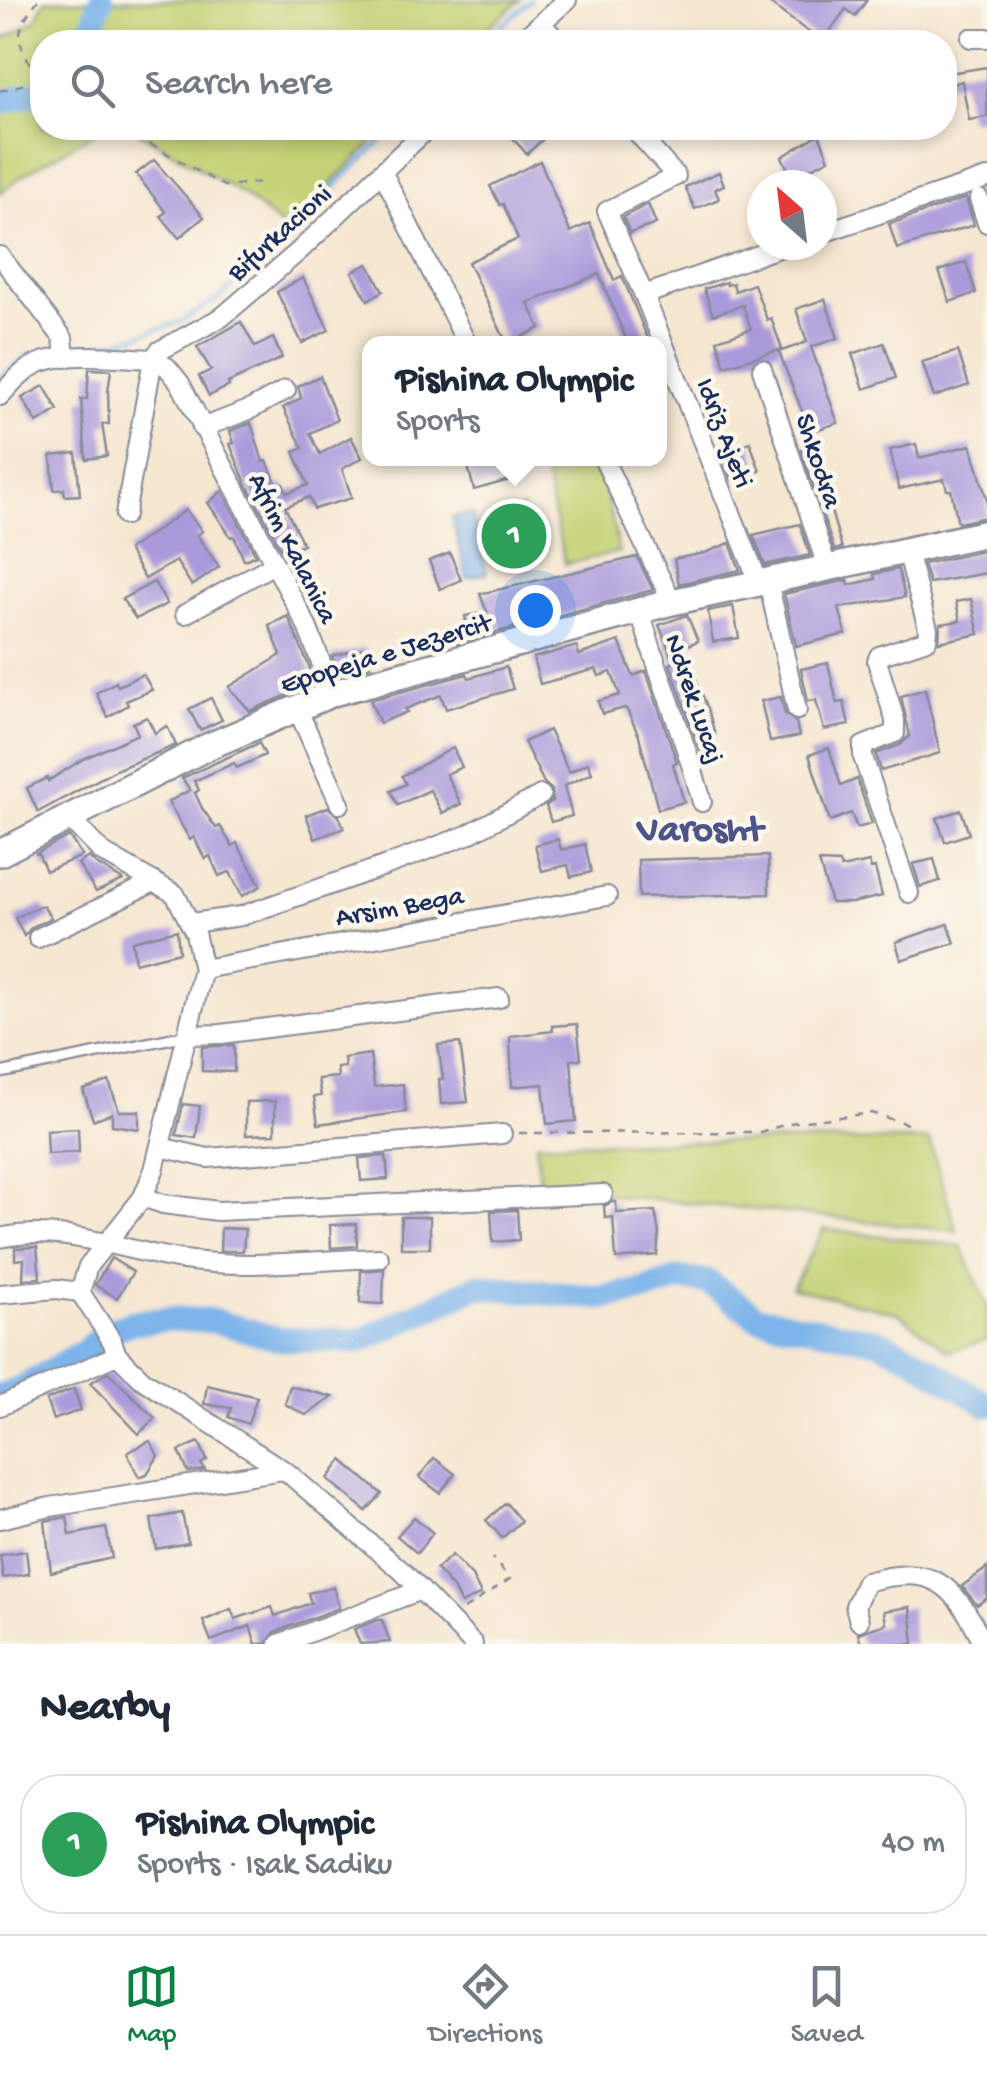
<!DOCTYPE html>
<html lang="en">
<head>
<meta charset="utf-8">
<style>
  body { margin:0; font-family:"Gochi Hand",sans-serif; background:#f2f2f3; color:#1f2937 }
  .compass { position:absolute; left:747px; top:170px; width:90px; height:90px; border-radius:50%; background:#fff; box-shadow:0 5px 15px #0003; rotate:332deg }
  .you { position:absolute; left:535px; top:610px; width:35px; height:35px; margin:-25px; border:8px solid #fff; border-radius:50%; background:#1a73e8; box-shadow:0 0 0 15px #1a73e833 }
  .badge { display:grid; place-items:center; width:65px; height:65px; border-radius:50%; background:#0b8043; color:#fff; font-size:32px; font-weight:700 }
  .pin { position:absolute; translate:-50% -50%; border:5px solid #fff; box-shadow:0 2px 10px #0006 }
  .popup { position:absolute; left:362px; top:336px; width:305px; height:130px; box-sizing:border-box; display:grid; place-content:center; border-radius:20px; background:#fff; filter:drop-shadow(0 2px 8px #0005); font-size:32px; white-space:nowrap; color:#747a83 }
  .popup b { font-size:38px; color:#1f2937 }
  .popup::after { content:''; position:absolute; left:50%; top:100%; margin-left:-20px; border:20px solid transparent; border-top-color:#fff }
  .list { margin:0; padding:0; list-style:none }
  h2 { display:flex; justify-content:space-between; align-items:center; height:130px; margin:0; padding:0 40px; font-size:42px }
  h2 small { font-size:32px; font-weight:400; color:#747a83 }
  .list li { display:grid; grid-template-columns:65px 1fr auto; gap:30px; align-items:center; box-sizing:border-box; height:140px; margin:0 20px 20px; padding:0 20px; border:2px solid #e0e1e3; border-radius:40px }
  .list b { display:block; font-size:38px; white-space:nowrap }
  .list p { margin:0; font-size:32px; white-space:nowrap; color:#747a83 }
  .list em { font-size:32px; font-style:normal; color:#747a83 }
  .icon { flex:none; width:55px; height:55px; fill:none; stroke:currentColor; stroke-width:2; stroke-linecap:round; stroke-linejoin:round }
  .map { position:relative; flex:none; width:987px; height:1644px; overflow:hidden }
  .search { position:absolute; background:#fff; box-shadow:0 5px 15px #0003; left:30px; right:30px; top:30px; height:110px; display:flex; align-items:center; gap:25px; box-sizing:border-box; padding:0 35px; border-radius:40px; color:#747a83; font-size:38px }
  .sheet { height:290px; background:#fff }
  nav { display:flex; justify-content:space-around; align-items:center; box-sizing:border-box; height:140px; border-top:2px solid #e0e1e3; background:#fff; font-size:28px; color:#747a83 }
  nav a { display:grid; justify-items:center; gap:5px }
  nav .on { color:#0b8043 }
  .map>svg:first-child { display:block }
</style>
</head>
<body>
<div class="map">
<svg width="987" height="1644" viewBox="0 0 987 1644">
  <rect width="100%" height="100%" fill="#fbf7ec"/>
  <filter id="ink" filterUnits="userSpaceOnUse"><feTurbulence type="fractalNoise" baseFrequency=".01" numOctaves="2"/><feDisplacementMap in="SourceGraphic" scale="20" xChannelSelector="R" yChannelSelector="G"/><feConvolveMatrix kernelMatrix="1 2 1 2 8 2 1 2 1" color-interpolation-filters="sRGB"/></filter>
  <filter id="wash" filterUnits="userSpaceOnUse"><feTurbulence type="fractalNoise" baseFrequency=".0048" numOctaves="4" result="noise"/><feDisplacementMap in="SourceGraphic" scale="40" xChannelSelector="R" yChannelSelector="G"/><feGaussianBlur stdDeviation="2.25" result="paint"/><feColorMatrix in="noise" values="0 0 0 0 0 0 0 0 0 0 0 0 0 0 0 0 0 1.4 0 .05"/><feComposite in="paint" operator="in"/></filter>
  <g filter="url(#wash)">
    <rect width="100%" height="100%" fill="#f6e7d1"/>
    <g fill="#c4d274" stroke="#708069" stroke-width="2.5">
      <path d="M45 0H520L472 42H42V128H100C67 152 32 165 0 193V41L35 21Z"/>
      <polygon points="132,128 387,128 286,230 242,194"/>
      <polygon points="599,463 619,552 565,564 545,476"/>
      <polygon points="929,1140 957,1231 540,1187 536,1143"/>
      <polygon points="824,1229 961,1246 987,1305 987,1340 949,1351 898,1313 792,1288"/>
    </g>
    <g fill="#7bb4eb" stroke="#4b72a4" stroke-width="2.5">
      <polygon points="522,509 533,558 506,564 496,515"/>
      <polygon points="472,513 487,573 467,578 452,518"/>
    </g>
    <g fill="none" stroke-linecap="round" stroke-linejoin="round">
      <g stroke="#7bb4eb" stroke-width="4">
        <polyline points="483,42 531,0"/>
        <polyline points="71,347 118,341 178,323 221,297 395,128"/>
        <polyline points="0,378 27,356 56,348"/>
      </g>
      <g stroke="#7bb4eb" stroke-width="25">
        <polyline points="87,42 101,0"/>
        <polyline points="0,103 42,91"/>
        <polyline points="0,1396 17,1391 84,1351 110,1330 133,1322 172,1319 214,1321 279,1339 360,1341 478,1286 600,1298 646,1290 680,1279 708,1282 757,1317 879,1341 914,1358 987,1405"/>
      </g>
    </g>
    <g id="blocks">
      <g fill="#aa9adc">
        <polygon points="765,0 867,0 855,16 846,9 822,42"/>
        <polygon points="987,67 987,117 969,120 962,81 949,85 949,73"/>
        <polygon points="503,128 555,128 527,154"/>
        <polygon points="819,134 829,159 792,178 782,157"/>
        <polygon points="154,160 204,217 179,238 161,216 166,212 136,174"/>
        <polygon points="540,161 570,232 590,223 614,280 622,276 650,344 628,344 599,274 528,303 540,328 507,344 468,262 518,239 503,204 500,205 490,186"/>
        <polygon points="719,172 724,185 715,189 719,199 695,209 685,187"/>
        <polygon points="966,198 974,225 897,249 889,224"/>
        <polygon points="648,204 656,224 630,233 623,217"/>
        <polygon points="966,262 976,293 950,302 939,271"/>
        <polygon points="368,264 383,291 368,300 352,272"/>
        <polygon points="303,278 329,330 302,343 277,292"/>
        <polygon points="726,282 727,285 733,283 735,291 754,284 767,320 771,318 782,349 725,366 717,340 751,329 743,305 713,315 704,289"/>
        <polygon points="825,299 838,338 811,347 838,423 810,432 779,352 807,342 796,309"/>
        <polygon points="241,322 255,347 273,338 282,358 228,383 229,386 209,396 199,376 211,370 197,347"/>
        <polygon points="884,343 896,378 864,389 852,354"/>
        <polygon points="958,351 969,385 934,397 922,362"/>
        <polygon points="89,369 111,370 108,391 109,424 102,424 107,456 86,459 81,399 87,399"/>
        <polygon points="320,376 337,420 310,433 320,454 351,437 362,458 342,469 352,498 314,509 309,497 285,507 303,544 283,553 245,481 230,444 234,443 230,431 251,423 263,462 267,461 278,487 283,484 287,493 308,485 294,452 303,448 283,408 301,398 298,386"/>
        <polygon points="44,386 58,410 37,423 22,398"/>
        <polygon points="750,442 760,471 732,480 723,452"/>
        <polygon points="916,444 919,458 971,445 987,500 987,517 958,523 951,490 947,490 944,479 899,489 890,450"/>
        <polygon points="811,446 824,488 842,548 834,550 801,449"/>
        <polygon points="76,453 80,495 65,496 64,489 54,490 51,456"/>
        <polygon points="466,458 504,458 510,480 474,490"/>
        <polygon points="222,491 256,555 244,560 234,536 231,537 208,503"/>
        <polygon points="186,510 202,531 197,535 219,567 192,586 176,561 145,579 128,550"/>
        <polygon points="800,524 810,555 765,565 753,535"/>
        <polygon points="730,543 740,570 679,584 674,559 705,553"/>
        <polygon points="987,550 987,573 929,583 923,564"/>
        <polygon points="450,553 461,580 440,589 429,561"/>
        <polygon points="637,557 653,590 457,643 455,633 468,631 465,616 487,612 480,594"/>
        <polygon points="898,569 905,597 839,608 846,634 796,646 784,594 848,580 849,585 875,579 874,574"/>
        <polygon points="154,582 167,604 136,619 122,599"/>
        <polygon points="971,599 979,634 939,642 940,624 960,621 956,602"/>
        <polygon points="733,606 739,638 713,642 708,611"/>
        <polygon points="687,615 698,641 683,647 708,709 715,735 709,737 712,747 700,751 670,664 674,662 659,625"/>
        <polygon points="288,616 316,683 250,711 229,687 281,655 269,625"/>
        <polygon points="619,641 633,676 646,671 677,762 673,764 684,802 658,809 639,736 627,710 625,708 602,714 598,701 620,695 611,672 599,676 596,669 540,684 533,658 577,646 579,655"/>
        <polygon points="365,648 370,666 339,673 332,656"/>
        <polygon points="828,663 837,703 844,702 849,725 824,730 816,700 808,701 801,669"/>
        <polygon points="506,667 513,689 446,709 441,695 405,709 407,712 380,723 370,700 467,674 469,678"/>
        <polygon points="143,674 152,690 126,701 128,705 108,717 96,693 116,682 118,686"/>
        <polygon points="925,689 940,753 881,771 876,754 900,745 910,736 901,696"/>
        <polygon points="781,697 785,714 796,722 799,736 770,742 761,701"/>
        <polygon points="211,698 222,720 200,730 189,709"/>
        <polygon points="147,717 155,733 167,726 176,745 118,769 38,812 27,788 47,778 48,781 83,759 138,734 133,723"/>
        <polygon points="549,730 569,772 588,763 592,773 564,786 572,816 551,822 546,806 552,801 552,790 544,783 524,742"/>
        <polygon points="259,743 265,755 237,768 234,763 194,781 199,790 195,793 202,808 216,828 220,826 232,846 237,843 261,886 242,896 230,872 219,876 210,856 205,859 194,837 190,840 168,802 190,790 182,778"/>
        <polygon points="453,748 462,767 446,774 461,804 442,813 430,790 398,805 391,791 406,784 402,776"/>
        <polygon points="829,748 841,786 857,779 872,824 857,828 851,813 830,821 809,755"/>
        <polygon points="328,807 339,816 344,828 315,839 306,815"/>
        <polygon points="961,810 969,834 945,842 937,818"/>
        <polygon points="69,836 82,856 46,871 38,853 35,854"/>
        <polygon points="558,839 561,850 585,844 591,872 571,877 568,865 542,871 535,845"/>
        <polygon points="768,856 769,894 639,897 638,860"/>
        <polygon points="89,857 95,863 123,880 96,892 78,864"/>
        <polygon points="934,859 940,881 920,887 913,864"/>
        <polygon points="819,862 839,863 841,868 869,862 871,869 875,868 882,896 852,903 831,903"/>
        <polygon points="39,906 43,906 51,918 32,927 24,936 15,918"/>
        <polygon points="948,924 955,943 901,960 896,942"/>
        <polygon points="177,930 179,952 135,963 132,941"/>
        <polygon points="577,1024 581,1059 571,1060 576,1121 547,1124 543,1084 512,1087 510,1036 553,1031 552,1026"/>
        <polygon points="460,1043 468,1102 441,1104 439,1079 443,1079 438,1045"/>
        <polygon points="234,1045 234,1072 202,1071 202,1047"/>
        <polygon points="370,1054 374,1087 403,1084 406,1112 318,1124 314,1097 321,1096 318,1079 338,1077 337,1068 345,1067 344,1058"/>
        <polygon points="109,1081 119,1111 139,1111 139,1129 112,1125 112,1113 93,1120 83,1090"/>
        <polygon points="275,1101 275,1134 246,1135 246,1102"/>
        <polygon points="183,1104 200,1106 196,1138 176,1135"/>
        <polygon points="78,1128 79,1152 47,1154 46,1130"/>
        <polygon points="386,1156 388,1179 361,1181 359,1158"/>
        <polygon points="612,1202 616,1202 617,1213 655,1211 659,1233 657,1255 616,1259 613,1217 605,1218 604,1206"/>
        <polygon points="517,1210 519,1240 493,1242 491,1211"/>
        <rect x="401" y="1217" width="29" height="31"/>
        <polygon points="356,1224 357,1246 331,1248 330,1225"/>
        <polygon points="221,1228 245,1229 243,1251 220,1251"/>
        <polygon points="37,1247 40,1278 23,1279 24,1259 15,1260 15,1248"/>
        <polygon points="111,1258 133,1272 117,1298 95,1285"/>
        <polygon points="384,1269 383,1304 360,1303 361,1271"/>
        <polygon points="108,1372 155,1418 139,1434 90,1383"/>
        <polygon points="207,1385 257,1397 248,1424 228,1417 231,1408 204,1404"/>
        <polygon points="290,1386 333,1397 306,1415 285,1404"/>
        <polygon points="74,1389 81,1410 53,1420 46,1400"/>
        <polygon points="150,1441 158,1456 147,1474 139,1477 127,1453"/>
        <polygon points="199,1442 207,1460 201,1464 205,1470 188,1472 179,1451"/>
        <polygon points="434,1458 455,1474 440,1493 419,1477"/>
        <polygon points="342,1460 382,1494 366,1511 328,1479"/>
        <polygon points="506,1503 521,1521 502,1538 486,1520"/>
        <polygon points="182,1513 188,1543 156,1549 151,1519"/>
        <polygon points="67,1517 70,1535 106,1528 112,1558 51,1572 45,1521"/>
        <polygon points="414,1517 433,1533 417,1553 397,1536"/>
        <polygon points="26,1551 29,1574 3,1578 0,1555"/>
        <polygon points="452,1555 472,1576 481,1594 461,1604 453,1588 436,1569"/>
        <polygon points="987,1568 987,1598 977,1605 962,1586"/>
        <polygon points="333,1587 339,1608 275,1632 267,1644 256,1644 250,1626 211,1641 203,1621 231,1609 235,1619 272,1607 275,1616 311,1603 308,1593"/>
        <polygon points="910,1607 914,1644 861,1644 858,1633 886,1624 884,1611"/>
        <polygon points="377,1620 382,1620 390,1642 360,1644 354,1629"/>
      </g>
    </g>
  </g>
  <g filter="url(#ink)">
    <use href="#blocks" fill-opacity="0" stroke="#888b98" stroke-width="2.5"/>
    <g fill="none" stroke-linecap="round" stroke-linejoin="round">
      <defs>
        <polyline id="lane" points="0,1073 187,1035"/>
        <g id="street">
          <polyline points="542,24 558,42"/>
          <polyline points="971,38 987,38"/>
          <polyline points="520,42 567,0"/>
          <polyline points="633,128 676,176 607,211 644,295 759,583"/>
          <polyline points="383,173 467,344"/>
          <polyline points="979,199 987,223"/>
          <polyline points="822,233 987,178"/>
          <polyline points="0,256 63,338 65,358"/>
          <polyline points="644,295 787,245"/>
          <polyline points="762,369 827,567"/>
          <path d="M0 396C11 384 21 372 35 365 64 350 121 358 153 359L167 367 180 383 306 624 333 693"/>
          <polyline points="202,428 249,410 286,390"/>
          <polyline points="603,458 672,602"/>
          <polyline points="125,515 153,359 159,351 222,317 298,252 428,128"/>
          <polyline points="907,551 928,629 927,640 879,656 877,661 895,720 895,733 863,746 863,757 909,893"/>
          <polyline points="768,581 797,710"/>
          <path d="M640 611C658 676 685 737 702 802"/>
          <polyline points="185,614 274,564"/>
          <polyline points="296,706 340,804"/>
          <polyline points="70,819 102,852 175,894 195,933 203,969 154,1170 143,1197 88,1266 80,1292 112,1341 117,1355 143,1380 288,1473 402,1571 473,1644"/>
          <polyline points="192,923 241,916 387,865 467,835 541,795"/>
          <polyline points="38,938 154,882"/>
          <polyline points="203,969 607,896"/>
          <polyline points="187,1035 221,1034 499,998"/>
          <polyline points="160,1147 208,1158 502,1134"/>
          <polyline points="143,1197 163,1204 218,1211 603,1194"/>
          <path d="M0 1238C63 1224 123 1251 184 1260 247 1269 315 1260 379 1258"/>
          <polyline points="0,1294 56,1289 80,1292"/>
          <polyline points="0,1406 117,1355"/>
          <polyline points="0,1519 50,1507 283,1470"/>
          <path d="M859 1621 855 1606 866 1582C935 1563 954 1584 984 1644"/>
          <polyline points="279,1644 421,1590"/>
        </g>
        <polyline id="secondary" points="0,853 207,747 333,693 672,602 987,533"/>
      </defs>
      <use href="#lane" stroke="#888b98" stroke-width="14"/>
      <use href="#street" stroke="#888b98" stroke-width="22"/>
      <use href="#secondary" stroke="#888b98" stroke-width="30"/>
      <g stroke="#888b98" stroke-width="2.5" stroke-dasharray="8 8" stroke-linecap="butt">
        <path d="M38 78C17 40 11 35 38 0"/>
        <polyline points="0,91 42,79"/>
        <polyline points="122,128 224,186 265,182"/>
        <polyline points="519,1133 760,1132 790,1123 871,1113 907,1124"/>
        <polyline points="464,1609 510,1579 492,1558"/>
      </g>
      <use href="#lane" stroke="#fff" stroke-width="9"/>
      <use href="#street" stroke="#fff" stroke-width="18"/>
      <use href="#secondary" stroke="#fff" stroke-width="25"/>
    </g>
  </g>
  <g text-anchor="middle" stroke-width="9" stroke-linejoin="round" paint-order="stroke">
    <g font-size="28" fill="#1b2f5e" stroke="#fbf7ec">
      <text transform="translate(278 231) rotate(-42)" y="10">Bifurkacioni</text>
      <text transform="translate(727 432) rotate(69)" y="10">Idriz Ajeti</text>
      <text transform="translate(821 460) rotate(72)" y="10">Shkodra</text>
      <text transform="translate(295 547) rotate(63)" y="10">Afrim Kalanica</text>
      <text transform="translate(385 651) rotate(-17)" y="10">Epopeja e Jezercit</text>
      <text transform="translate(697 698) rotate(71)" y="10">Ndrek Lucaj</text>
      <text transform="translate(399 904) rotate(-10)" y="10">Arsim Bega</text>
    </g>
    <g font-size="38" font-weight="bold" fill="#4d548a" stroke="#fbf7ec">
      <text x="700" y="839">Varosht</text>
    </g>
  </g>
</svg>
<svg class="compass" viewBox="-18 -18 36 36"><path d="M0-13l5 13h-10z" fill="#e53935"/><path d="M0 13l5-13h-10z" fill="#747a83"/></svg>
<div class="you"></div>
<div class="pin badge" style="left:514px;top:536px;background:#2e9e5b">1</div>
<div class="popup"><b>Pishina Olympic</b>Sports</div>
<div class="search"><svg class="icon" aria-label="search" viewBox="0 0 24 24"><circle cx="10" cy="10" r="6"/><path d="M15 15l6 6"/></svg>Search here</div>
</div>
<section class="sheet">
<h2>Nearby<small></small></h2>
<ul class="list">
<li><span class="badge" style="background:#2e9e5b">1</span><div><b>Pishina Olympic</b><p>Sports · Isak Sadiku</p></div><em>40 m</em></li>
</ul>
</section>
<nav>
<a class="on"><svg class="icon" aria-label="map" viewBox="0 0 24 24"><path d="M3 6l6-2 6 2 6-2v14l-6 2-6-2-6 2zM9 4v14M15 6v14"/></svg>Map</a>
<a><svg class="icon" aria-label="directions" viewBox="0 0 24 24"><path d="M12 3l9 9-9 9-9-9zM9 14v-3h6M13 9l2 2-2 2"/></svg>Directions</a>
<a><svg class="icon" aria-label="saved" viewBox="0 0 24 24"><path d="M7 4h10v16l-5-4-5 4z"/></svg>Saved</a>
</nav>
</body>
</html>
